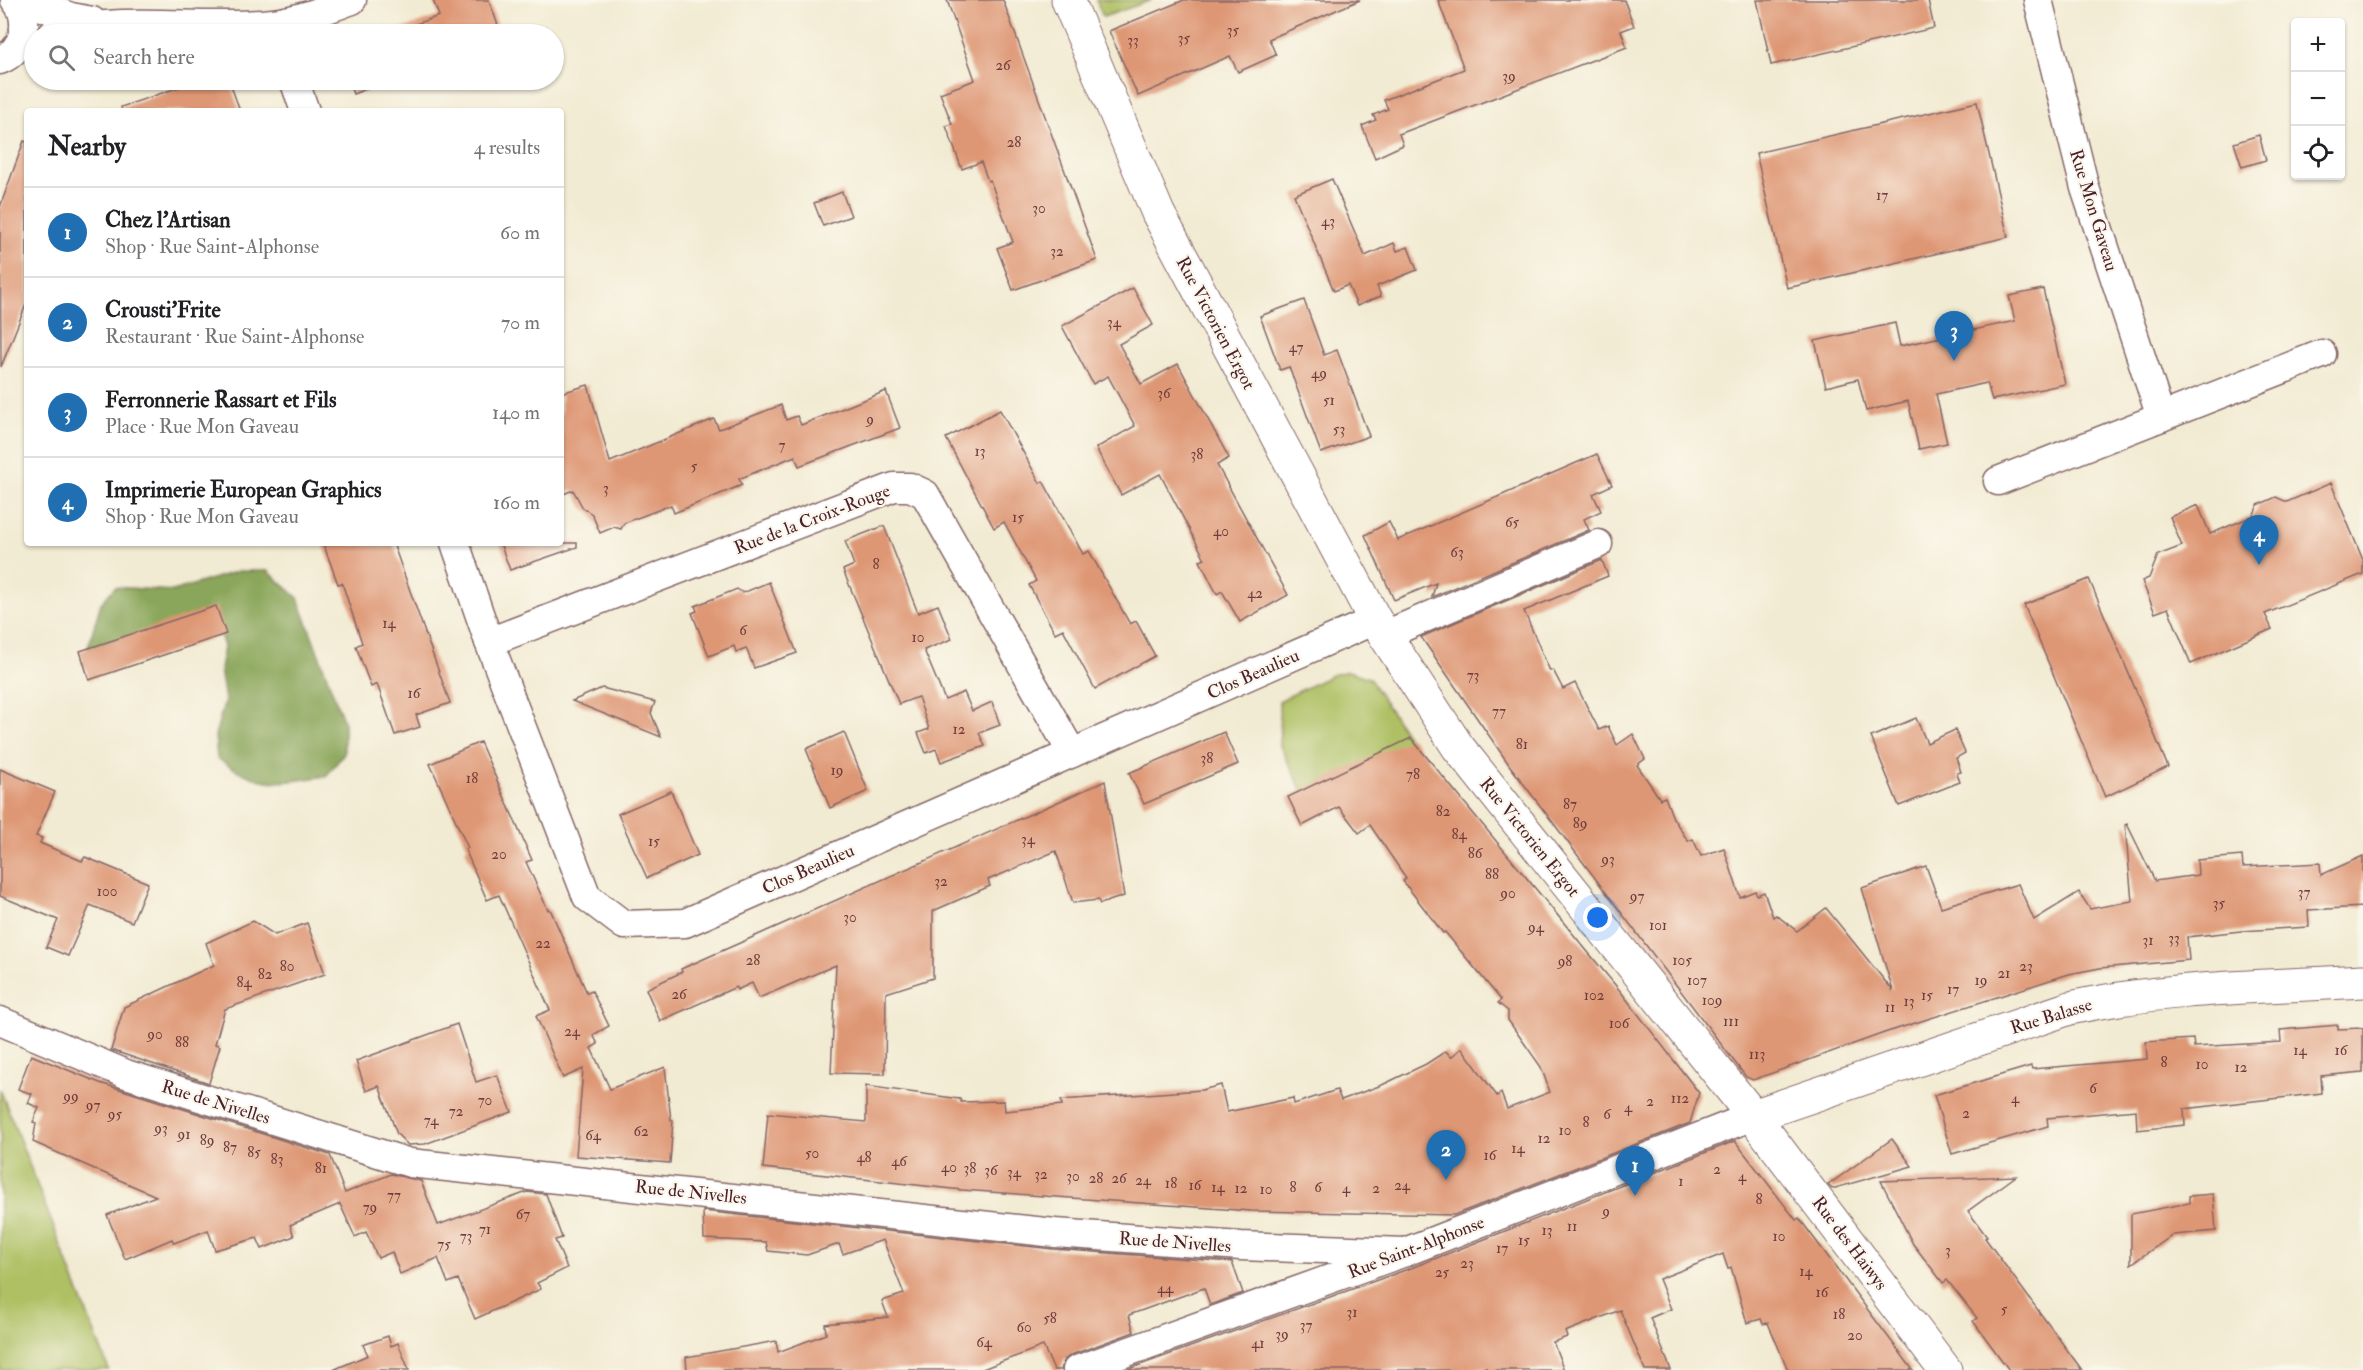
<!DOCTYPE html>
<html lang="en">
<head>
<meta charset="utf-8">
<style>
  body { margin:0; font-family:"IM FELL Double Pica",serif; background:#f2f2f2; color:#202124 }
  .controls { position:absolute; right:18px; top:18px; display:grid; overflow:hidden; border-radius:6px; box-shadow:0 2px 4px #0004 }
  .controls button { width:54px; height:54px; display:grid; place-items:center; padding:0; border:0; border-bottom:2px solid #e0e0e0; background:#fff; color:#202124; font:30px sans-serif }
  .you { position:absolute; left:1598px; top:918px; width:21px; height:21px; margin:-15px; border:4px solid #fff; border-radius:50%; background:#1a73e8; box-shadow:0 0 0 9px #1a73e833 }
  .badge { display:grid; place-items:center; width:39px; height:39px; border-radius:50%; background:#1f6fb2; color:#fff; font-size:20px; font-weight:700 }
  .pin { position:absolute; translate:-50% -50px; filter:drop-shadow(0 2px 3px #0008) }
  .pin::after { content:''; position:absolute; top:32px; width:21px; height:18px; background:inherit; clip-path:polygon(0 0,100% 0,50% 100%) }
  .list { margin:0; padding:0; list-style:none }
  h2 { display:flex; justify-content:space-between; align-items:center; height:78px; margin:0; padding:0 24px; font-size:26px }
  h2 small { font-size:20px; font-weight:400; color:#757577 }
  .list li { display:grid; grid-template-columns:39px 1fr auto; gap:18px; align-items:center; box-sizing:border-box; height:90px; padding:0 24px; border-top:2px solid #e0e0e0 }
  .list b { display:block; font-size:22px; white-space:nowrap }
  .list p { margin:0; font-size:20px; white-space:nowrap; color:#757577 }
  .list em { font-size:20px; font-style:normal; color:#757577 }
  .icon { flex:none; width:33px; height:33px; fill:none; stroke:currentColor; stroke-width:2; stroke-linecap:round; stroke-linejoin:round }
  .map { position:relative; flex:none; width:2363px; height:1370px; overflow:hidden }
  .search { position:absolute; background:#fff; box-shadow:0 2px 4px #0004; left:24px; top:24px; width:540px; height:66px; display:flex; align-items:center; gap:15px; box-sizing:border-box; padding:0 21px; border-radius:33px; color:#757577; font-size:22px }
  .panel { position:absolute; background:#fff; box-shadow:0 2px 4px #0004; left:24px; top:108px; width:540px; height:438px; border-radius:6px }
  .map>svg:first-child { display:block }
</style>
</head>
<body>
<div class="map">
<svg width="2363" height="1370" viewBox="0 0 2363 1370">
  <rect width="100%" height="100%" fill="#fbf7ec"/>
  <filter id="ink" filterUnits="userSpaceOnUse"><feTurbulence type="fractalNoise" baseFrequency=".0167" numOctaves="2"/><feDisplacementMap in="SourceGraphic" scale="12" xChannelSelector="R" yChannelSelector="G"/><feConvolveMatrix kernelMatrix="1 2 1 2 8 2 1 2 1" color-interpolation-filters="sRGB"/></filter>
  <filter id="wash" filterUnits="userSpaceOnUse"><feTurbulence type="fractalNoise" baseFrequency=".008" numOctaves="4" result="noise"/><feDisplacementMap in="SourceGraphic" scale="24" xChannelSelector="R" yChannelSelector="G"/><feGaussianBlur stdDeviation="1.35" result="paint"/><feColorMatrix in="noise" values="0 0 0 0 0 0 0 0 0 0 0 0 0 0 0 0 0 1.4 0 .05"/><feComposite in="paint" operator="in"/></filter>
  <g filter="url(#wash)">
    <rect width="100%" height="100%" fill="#f2ebd3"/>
    <g fill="#aec064" stroke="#7c7048" stroke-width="1.5">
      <polygon points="1096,0 1152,0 1103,17"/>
      <polygon points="1348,671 1369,678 1413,745 1305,796 1280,746 1279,701 1332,675"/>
      <polygon points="0,1089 109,1370 0,1370"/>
    </g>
    <path fill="#8aa65a" stroke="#6a6242" stroke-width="1.5" d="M238 571H268L298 598 344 723V754L326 776C276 784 260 788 217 758L215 735 225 700 220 669 224 647 217 624 83 664 101 603 115 587 173 591Z"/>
    <g id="blocks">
      <g fill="#de9775">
        <polygon points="433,0 489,0 501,34 387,34 439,16"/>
        <polygon points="947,0 1003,0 1097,260 1013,290 997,248 1013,242 990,180 988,181 981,162 962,169 946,126 952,124 940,93 975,80"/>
        <polygon points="1184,0 1360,0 1269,39 1276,55 1238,72 1230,56 1138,96 1109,31"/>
        <polygon points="1438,0 1624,0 1634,26 1621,31 1627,47 1399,134 1403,145 1375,158 1362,126 1376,120 1373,115 1388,109 1384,100 1464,69"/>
        <polygon points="1757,0 1928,0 1934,28 1771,65"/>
        <polygon points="200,80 229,80 240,111 122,111 121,107"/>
        <polygon points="348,80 391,80 353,94"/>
        <polygon points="1977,102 2008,237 1787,288 1756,153"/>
        <polygon points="2259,135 2266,160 2242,167 2234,143"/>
        <polygon points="24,141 27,142 27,302 1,367 0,207"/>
        <polygon points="1332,179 1365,256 1394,243 1397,251 1408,247 1417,270 1377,286 1381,296 1357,306 1348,285 1334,291 1294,195"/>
        <polygon points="842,192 851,216 823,226 814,203"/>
        <polygon points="1133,288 1153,325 1119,344 1141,384 1178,364 1229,458 1217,465 1288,595 1240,622 1222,591 1217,594 1200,561 1205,559 1160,474 1121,495 1096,448 1135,426 1108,376 1093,384 1062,326"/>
        <polygon points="2043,289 2065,384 1992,400 1987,383 1936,394 1947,443 1919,449 1908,401 1866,411 1858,379 1826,387 1815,341 1895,323 1900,346 2015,321 2009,296"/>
        <polygon points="1304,300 1324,355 1337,350 1369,436 1321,453 1289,367 1280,370 1260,316"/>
        <polygon points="588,385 610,462 714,419 719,429 781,405 786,420 797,416 801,425 886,391 900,428 799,466 795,456 739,479 742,485 674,513 671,505 624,523 621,529 614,527 600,533 592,514 583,508 573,490 561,495 561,393"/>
        <polygon points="1000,410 1040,483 1043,481 1083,554 1089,551 1130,624 1136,621 1155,656 1095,689 1063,629 1055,633 1029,585 1036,581 1004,522 994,528 946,438"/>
        <polygon points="1597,454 1612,485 1593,494 1601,511 1584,519 1589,530 1432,597 1436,583 1394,600 1365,535 1389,522 1398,540"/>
        <polygon points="2331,483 2363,560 2363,574 2265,614 2272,629 2191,664 2168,608 2155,613 2142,581 2149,578 2158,555 2182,546 2170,517 2198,505 2210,534 2253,516 2258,505 2276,497 2287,502"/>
        <polygon points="884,526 918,613 938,605 952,639 924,650 945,700 964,692 972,711 992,702 1000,725 979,733 985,746 941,762 936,749 926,753 918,733 929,729 918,697 899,704 843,570 854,565 845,541"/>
        <polygon points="323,543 393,543 450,703 416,715 420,727 395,735 377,684 371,687 365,671 356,646 362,643 342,583 338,584"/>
        <polygon points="500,543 577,543 577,547 510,570"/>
        <polygon points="1602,560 1608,576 1524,611 1550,671 1553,670 1563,689 1575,683 1599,730 1608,726 1617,745 1633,734 1645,759 1637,765 1660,799 1665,797 1673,818 1688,841 1693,839 1701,856 1724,848 1740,897 1755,891 1757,895 1764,892 1773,917 1776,915 1797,931 1826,908 1893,991 1862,888 1926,866 1941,907 2018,884 2034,920 2079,892 2090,909 2132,901 2125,825 2127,824 2155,881 2198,875 2197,860 2242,856 2243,867 2320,863 2321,875 2363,856 2363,907 2308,910 2309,927 2241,931 2187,937 2189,960 2100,968 2069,974 1887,1032 1753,1080 1746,1077 1510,766 1421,637"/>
        <polygon points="2089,579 2168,767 2105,797 2024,605"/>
        <polygon points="769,582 797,653 754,668 746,648 736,652 734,646 709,656 692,613 697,611 695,606 737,589 743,593"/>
        <polygon points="216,606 226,634 89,680 80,651"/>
        <polygon points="602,688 655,702 651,713 661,737 572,701"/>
        <polygon points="1916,718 1927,743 1955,730 1965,753 1956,758 1961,772 1957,773 1960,782 1899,806 1871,737"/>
        <polygon points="844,732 868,791 830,808 806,749"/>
        <polygon points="1224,732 1238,764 1144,804 1129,773"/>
        <polygon points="1411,738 1621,992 1699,1093 1690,1123 1454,1215 1251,1211 962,1190 763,1168 768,1113 866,1122 866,1086 960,1099 961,1102 1004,1101 1005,1111 1062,1105 1061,1100 1202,1090 1221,1085 1227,1112 1293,1098 1294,1104 1337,1090 1341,1100 1382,1085 1426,1064 1446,1051 1451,1057 1462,1048 1497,1096 1501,1093 1507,1109 1550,1092 1541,1067 1508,1020 1508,1011 1498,1003 1501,1000 1445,932 1443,933 1403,881 1406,878 1370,825 1359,833 1339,807 1302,826 1288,797"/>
        <polygon points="480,742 532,860 526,862 548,910 550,909 587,993 592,991 609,1026 593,1035 598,1044 591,1048 610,1089 665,1067 671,1120 673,1120 670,1163 576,1156 583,1069 563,1078 536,1016 550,1010 499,895 487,900 465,849 468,848 430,764"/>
        <polygon points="0,769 55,792 36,836 42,838 40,843 82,861 85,857 148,883 132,922 90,905 68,956 46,947 58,920 0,896"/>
        <polygon points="1105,781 1124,896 1100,904 1098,900 1073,903 1056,851 988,880 990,886 933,911 933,978 886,993 885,1074 831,1073 836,965 759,998 752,983 737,990 736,987 660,1021 646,989 682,972 681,969"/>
        <polygon points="671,791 698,855 647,878 618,814"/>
        <polygon points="253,921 275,935 307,923 325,974 225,1009 215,1044 220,1046 209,1083 111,1050 124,1007 214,965 206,943"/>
        <polygon points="457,1024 476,1082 497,1075 512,1112 425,1144 408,1145 397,1134 379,1086 366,1091 356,1061"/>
        <polygon points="2338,1025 2338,1029 2363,1028 2363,1072 2321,1076 2322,1093 2184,1109 2185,1125 2137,1130 2136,1110 2047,1118 2048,1126 1952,1154 1934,1095 2031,1066 2032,1069 2147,1059 2146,1042 2193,1039 2194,1047 2281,1042 2280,1030"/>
        <polygon points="31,1055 100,1083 330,1155 345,1193 391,1174 421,1181 438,1225 527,1192 546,1194 562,1238 555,1240 567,1268 537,1283 541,1289 475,1319 458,1279 448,1283 438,1258 400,1274 392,1252 378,1258 366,1232 355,1237 340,1204 290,1225 294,1236 262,1249 257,1238 215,1250 208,1230 174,1243 172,1239 125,1259 107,1215 156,1196 33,1142 36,1123 33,1122 39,1108 28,1103 32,1094 18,1089"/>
        <polygon points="1892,1139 1912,1166 1832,1189 1828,1185"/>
        <polygon points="1735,1141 1796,1220 1799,1218 1913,1370 1788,1370 1768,1323 1763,1324 1761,1319 1747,1323 1731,1267 1728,1269 1723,1254 1659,1279 1671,1309 1650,1318 1671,1370 1645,1370 1620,1310 1565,1332 1567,1337 1553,1342 1564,1370 1487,1370 1486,1367 1472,1370 1126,1370 1411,1268"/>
        <polygon points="2016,1176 1968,1211 1987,1237 1985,1238 2082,1370 2009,1370 1973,1321 1977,1318 1947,1280 1943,1283 1913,1244 1881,1181"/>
        <polygon points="2213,1194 2216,1231 2173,1235 2131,1264 2131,1214 2189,1203 2189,1196"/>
        <polygon points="703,1211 1053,1249 1232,1262 1243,1293 1210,1305 1204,1288 1129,1315 1134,1332 1071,1355 1064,1360 1061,1370 1054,1370 1043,1346 980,1370 687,1370 686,1357 776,1341 778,1352 826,1334 825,1324 888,1317 882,1301 904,1294 883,1240 843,1254 839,1244 807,1255 768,1251 766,1242 704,1239"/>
        <polygon points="388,1336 391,1346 398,1343 409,1370 333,1370 368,1355 363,1345"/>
      </g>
    </g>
  </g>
  <g filter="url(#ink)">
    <use href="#blocks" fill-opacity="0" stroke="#856666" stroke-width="1.5"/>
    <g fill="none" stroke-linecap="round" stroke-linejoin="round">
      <defs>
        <g id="minor">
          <polyline points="23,0 71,17 92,21"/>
          <polyline points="2038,0 2085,188 2161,417"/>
          <path d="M53 34C123 14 201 31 273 23 300 20 327 9 352 0"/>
          <path d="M0 60C24 51 32 20 15 0"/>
          <polyline points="294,80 305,111"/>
          <polyline points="1998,481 2322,354"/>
          <polyline points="455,543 489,642 587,897 624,925 685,923 1375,620"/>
          <polyline points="1385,635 1598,544"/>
          <polyline points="489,642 894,487 910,487 925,494 1072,753"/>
          <polyline points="0,1021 126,1074 410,1163 1055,1233 1241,1246 1405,1252"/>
          <polyline points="1077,1370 1405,1252 1753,1116"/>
        </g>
        <g id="tertiary">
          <polyline points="1068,0 1158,213 1375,620 1458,747 1753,1116 1945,1370"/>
          <path d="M1753 1116 2070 1008C2166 987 2265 987 2363 981"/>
        </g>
      </defs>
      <use href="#minor" stroke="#856666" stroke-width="31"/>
      <use href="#tertiary" stroke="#856666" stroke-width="35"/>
      <use href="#minor" stroke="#fff" stroke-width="28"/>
      <use href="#tertiary" stroke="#fff" stroke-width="33"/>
    </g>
  </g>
  <g text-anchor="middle" stroke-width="4.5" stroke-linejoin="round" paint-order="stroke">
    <g font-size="15" fill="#6f3d3e">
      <text x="1233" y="35">35</text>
      <text x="1184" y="43">35</text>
      <text x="1133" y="45">33</text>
      <text x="1003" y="70">26</text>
      <text x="1509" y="81">39</text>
      <text x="1014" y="147">28</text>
      <text x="1882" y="200">17</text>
      <text x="1039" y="213">30</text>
      <text x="1328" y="226">43</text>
      <text x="1057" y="256">32</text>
      <text x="1114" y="327">34</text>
      <text x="1296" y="352">47</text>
      <text x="1319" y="378">49</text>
      <text x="1164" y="398">36</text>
      <text x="1329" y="405">51</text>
      <text x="870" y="424">9</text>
      <text x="1339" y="434">53</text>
      <text x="782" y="450">7</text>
      <text x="980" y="456">13</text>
      <text x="1197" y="459">38</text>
      <text x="694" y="471">5</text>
      <text x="606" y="493">3</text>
      <text x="1018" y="522">15</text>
      <text x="1512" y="527">65</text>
      <text x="1221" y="536">40</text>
      <text x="1457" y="557">63</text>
      <text x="876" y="569">8</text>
      <text x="1255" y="598">42</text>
      <text x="389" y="628">14</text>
      <text x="743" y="635">6</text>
      <text x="918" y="642">10</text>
      <text x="1473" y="680">73</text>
      <text x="414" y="698">16</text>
      <text x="1499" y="716">77</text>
      <text x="959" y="734">12</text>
      <text x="1522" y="749">81</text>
      <text x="1207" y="763">38</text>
      <text x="837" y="775">19</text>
      <text x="1413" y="779">78</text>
      <text x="472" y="783">18</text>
      <text x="1570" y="809">87</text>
      <text x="1443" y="816">82</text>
      <text x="1580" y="828">89</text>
      <text x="1459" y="839">84</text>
      <text x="1028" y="844">34</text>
      <text x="654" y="846">15</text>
      <text x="1475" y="858">86</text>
      <text x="499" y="859">20</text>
      <text x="1608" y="864">93</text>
      <text x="1492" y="879">88</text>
      <text x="941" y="886">32</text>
      <text x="107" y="896">100</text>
      <text x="2304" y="897">37</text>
      <text x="1508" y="898">90</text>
      <text x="1637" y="901">97</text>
      <text x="2219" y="908">35</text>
      <text x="850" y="922">30</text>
      <text x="1658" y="930">101</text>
      <text x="1536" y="932">94</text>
      <text x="2174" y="943">33</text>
      <text x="2148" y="945">31</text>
      <text x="543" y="948">22</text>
      <text x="753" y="965">28</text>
      <text x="1682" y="965">105</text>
      <text x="1565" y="966">98</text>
      <text x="287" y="971">80</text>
      <text x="2026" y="971">23</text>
      <text x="2004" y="978">21</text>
      <text x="265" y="979">82</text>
      <text x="1697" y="985">107</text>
      <text x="1981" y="985">19</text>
      <text x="244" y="987">84</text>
      <text x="1953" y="994">17</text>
      <text x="679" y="999">26</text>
      <text x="1594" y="1000">102</text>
      <text x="1927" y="1000">15</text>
      <text x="1712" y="1005">109</text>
      <text x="1909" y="1006">13</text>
      <text x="1890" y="1012">11</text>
      <text x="1731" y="1026">111</text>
      <text x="1619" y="1028">106</text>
      <text x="572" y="1036">24</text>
      <text x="155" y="1039">90</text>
      <text x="182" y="1047">88</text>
      <text x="2300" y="1055">14</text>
      <text x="2341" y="1055">16</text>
      <text x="1757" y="1059">113</text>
      <text x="2164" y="1067">8</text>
      <text x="2202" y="1069">10</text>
      <text x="2241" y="1072">12</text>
      <text x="2093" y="1093">6</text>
      <text x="71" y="1101">99</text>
      <text x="1680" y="1103">112</text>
      <text x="2015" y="1103">4</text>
      <text x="485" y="1105">70</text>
      <text x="1650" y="1106">2</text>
      <text x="93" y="1110">97</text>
      <text x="1628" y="1112">4</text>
      <text x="456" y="1116">72</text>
      <text x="1966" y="1118">2</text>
      <text x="115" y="1119">95</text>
      <text x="1607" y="1119">6</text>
      <text x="431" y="1125">74</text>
      <text x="1586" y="1127">8</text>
      <text x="161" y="1133">93</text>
      <text x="1565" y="1135">10</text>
      <text x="641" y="1136">62</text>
      <text x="184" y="1139">91</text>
      <text x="593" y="1140">64</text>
      <text x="1544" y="1143">12</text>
      <text x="207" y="1145">89</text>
      <text x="230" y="1152">87</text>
      <text x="1518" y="1153">14</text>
      <text x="254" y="1157">85</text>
      <text x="812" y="1158">50</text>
      <text x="1490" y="1160">16</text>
      <text x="864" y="1162">48</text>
      <text x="277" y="1164">83</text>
      <text x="899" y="1166">46</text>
      <text x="949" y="1172">40</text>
      <text x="321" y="1173">81</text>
      <text x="970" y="1173">38</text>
      <text x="1717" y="1174">2</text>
      <text x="991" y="1175">36</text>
      <text x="1014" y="1177">34</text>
      <text x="1041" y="1179">32</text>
      <text x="1073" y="1181">30</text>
      <text x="1742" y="1181">4</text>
      <text x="1096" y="1183">28</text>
      <text x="1119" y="1183">26</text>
      <text x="1143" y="1185">24</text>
      <text x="1681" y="1186">1</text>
      <text x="1171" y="1188">18</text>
      <text x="1195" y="1190">16</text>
      <text x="1402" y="1190">24</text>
      <text x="1218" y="1192">14</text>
      <text x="1293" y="1192">8</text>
      <text x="1318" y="1192">6</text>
      <text x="1241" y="1193">12</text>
      <text x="1346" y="1193">4</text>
      <text x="1376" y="1193">2</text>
      <text x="1266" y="1194">10</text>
      <text x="394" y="1200">77</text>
      <text x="1759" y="1204">8</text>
      <text x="370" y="1212">79</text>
      <text x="1606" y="1216">9</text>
      <text x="523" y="1219">67</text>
      <text x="1572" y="1231">11</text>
      <text x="485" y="1234">71</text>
      <text x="1547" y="1235">13</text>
      <text x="466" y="1241">73</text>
      <text x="1779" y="1241">10</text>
      <text x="1524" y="1245">15</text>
      <text x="444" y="1249">75</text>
      <text x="1502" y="1253">17</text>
      <text x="1948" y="1255">3</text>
      <text x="1467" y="1268">23</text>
      <text x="1806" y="1276">14</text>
      <text x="1442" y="1277">25</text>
      <text x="1165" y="1293">44</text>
      <text x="1822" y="1297">16</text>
      <text x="2004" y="1314">5</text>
      <text x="1352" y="1317">31</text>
      <text x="1839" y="1319">18</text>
      <text x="1050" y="1323">58</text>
      <text x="1306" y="1330">37</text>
      <text x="1024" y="1332">60</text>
      <text x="1282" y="1339">39</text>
      <text x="1855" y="1340">20</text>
      <text x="984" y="1347">64</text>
      <text x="1258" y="1348">41</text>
    </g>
    <g font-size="18" fill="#4a1f2b" stroke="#fbf7ec">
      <text transform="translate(2094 210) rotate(73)" y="6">Rue Mon Gaveau</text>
      <text transform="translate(1216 323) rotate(62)" y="6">Rue Victorien Ergot</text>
      <text transform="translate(812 519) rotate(-21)" y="6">Rue de la Croix-Rouge</text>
      <text transform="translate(1253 674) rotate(-24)" y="6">Clos Beaulieu</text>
      <text transform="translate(1530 837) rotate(51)" y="6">Rue Victorien Ergot</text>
      <text transform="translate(808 869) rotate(-24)" y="6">Clos Beaulieu</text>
      <text transform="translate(2051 1016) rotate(-17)" y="6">Rue Balasse</text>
      <text transform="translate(216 1102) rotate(17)" y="6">Rue de Nivelles</text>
      <text transform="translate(691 1192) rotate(6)" y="6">Rue de Nivelles</text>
      <text transform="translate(1175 1242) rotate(4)" y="6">Rue de Nivelles</text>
      <text transform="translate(1850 1243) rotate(53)" y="6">Rue des Haiwys</text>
      <text transform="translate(1416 1247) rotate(-21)" y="6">Rue Saint-Alphonse</text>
    </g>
  </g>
</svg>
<div class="controls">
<button>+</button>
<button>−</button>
<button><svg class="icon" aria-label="locate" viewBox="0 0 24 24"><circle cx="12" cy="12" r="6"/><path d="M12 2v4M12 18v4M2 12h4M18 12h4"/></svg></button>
</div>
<div class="you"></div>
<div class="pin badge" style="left:1635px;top:1196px">1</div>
<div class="pin badge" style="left:1446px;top:1180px">2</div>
<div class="pin badge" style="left:1954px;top:361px">3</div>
<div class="pin badge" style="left:2259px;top:565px">4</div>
<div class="search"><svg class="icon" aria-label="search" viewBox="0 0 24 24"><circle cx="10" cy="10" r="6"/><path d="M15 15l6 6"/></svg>Search here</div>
<section class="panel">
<h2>Nearby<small>4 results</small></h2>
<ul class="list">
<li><span class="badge">1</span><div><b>Chez l'Artisan</b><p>Shop · Rue Saint-Alphonse</p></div><em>60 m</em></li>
<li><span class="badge">2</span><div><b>Crousti'Frite</b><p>Restaurant · Rue Saint-Alphonse</p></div><em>70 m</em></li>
<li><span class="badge">3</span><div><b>Ferronnerie Rassart et Fils</b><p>Place · Rue Mon Gaveau</p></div><em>140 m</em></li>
<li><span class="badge">4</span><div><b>Imprimerie European Graphics</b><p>Shop · Rue Mon Gaveau</p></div><em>160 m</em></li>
</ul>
</section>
</div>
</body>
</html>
